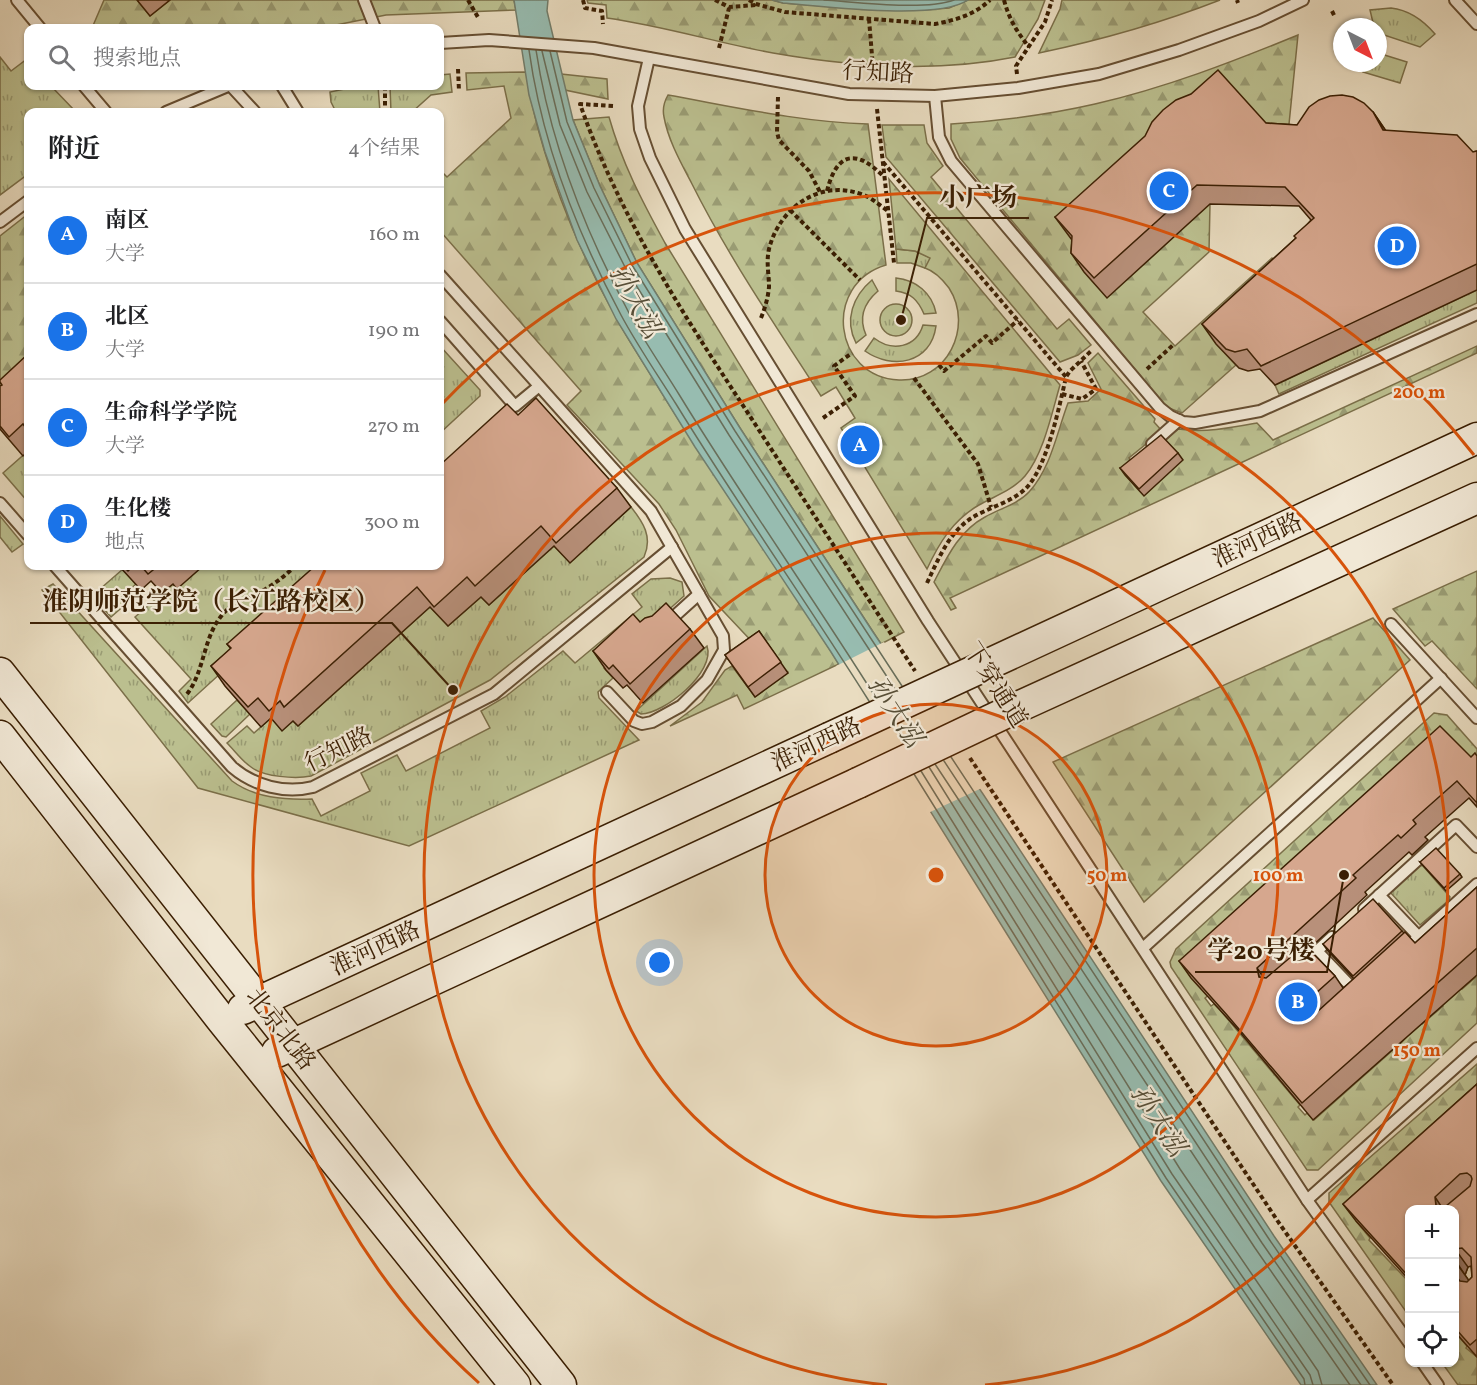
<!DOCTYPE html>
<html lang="zh">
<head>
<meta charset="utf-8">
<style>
  body { margin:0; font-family:Vollkorn,"Noto Serif SC",serif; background:#f6f6f6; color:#202124 }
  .controls { position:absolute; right:18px; bottom:18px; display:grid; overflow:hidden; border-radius:12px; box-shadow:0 2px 4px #0004 }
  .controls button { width:54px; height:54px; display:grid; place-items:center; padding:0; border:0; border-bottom:2px solid #e0e0e0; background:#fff; color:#202124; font:30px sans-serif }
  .compass { position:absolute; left:1333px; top:18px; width:54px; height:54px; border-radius:50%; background:#fff; box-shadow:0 2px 4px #0004; rotate:138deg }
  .you { position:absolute; left:660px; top:963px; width:21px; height:21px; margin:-15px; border:4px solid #fff; border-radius:50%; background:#1a73e8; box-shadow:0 0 0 9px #1a73e833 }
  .badge { display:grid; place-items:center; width:39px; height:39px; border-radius:50%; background:#1a73e8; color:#fff; font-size:20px; font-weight:700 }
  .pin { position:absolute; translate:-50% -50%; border:3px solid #fff; box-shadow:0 2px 6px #0006 }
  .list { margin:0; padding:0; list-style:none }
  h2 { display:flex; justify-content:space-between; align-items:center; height:78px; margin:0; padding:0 24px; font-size:26px }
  h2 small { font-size:20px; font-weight:400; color:#757577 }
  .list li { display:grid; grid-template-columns:39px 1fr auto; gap:18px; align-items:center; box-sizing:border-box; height:96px; padding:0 24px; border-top:2px solid #e0e0e0 }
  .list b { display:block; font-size:22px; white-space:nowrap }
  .list p { margin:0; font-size:20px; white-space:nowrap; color:#757577 }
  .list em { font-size:20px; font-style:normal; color:#757577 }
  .icon { flex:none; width:33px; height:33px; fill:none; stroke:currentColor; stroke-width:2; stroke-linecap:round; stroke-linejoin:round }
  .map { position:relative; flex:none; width:1477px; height:1385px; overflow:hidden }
  .search { position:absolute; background:#fff; box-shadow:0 2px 4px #0004; left:24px; top:24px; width:420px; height:66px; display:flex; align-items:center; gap:15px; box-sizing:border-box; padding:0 21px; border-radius:12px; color:#757577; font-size:22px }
  .panel { position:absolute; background:#fff; box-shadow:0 2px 4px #0004; left:24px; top:108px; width:420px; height:462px; border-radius:12px }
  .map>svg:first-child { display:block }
</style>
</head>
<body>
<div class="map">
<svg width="1477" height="1385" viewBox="0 0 1477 1385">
  <defs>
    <pattern id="grass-tufts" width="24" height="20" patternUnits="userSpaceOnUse" patternTransform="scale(1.5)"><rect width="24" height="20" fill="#bbbf8f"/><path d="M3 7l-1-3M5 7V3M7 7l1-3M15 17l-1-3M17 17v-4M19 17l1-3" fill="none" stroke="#999b73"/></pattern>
    <pattern id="forest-firs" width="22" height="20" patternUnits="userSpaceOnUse" patternTransform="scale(1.5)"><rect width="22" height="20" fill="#bbbf8f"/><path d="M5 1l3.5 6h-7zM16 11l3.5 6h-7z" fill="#999b73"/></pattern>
  </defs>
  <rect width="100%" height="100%" fill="#e9dcc0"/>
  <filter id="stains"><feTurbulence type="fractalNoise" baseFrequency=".00333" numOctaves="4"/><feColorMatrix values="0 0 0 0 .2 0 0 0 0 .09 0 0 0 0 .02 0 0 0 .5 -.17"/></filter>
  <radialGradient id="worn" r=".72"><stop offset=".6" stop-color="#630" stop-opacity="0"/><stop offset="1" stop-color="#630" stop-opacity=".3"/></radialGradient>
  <g fill="url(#grass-tufts)" stroke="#7b6f49" stroke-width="1.5">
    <path d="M1391 8C1409 10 1423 20 1435 34L1420 47 1378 33V27H1374L1370 10Z"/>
    <polygon points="1378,53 1407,62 1400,83 1363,72 1366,63 1378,63"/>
    <polygon points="0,57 11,71 27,59 28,86 51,86 76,112 28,112 28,174 0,195"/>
    <polygon points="450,74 452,92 431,95 412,112 391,112 390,86 440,86 440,75"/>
    <polygon points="359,86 378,86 380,112 336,112 331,102 330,92"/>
    <polygon points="896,249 915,251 931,258 925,268 911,263 897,263"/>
    <path d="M896 278C916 280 932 293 936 313L924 314C918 300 911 293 896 291Z"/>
    <path d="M872 280 878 291C864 303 858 317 866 335L856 343C844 320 853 296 872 280Z"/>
    <polygon points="1477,290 1477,303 1279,394 1275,385"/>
    <circle cx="896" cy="320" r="16"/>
    <path d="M923 325 936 326C931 364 892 370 865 351L874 338C892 352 916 348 923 325Z"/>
    <polygon points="440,346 480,390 480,396 440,433"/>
    <polygon points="28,451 28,502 3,473"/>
    <path d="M631 507C643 522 653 537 644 557L490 680 311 776C296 779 263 777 251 767 242 761 235 751 227 743L247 726 254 733 271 718 282 730 293 721 298 726 430 607 448 626 481 597 489 605 554 546 570 562Z"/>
    <polygon points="0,516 23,544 12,552 0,537"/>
    <polygon points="203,566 350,566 244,652 188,703 179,691 191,679 135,617 173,584 177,588"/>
    <polygon points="123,569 136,584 122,597 127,603 111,617 92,596"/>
    <path d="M670 578 682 582 684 596 604 668 613 678 598 692 599 698 639 740 409 846 198 788 42 590 53 584 232 781C255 798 285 800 312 799L321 816 370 791 361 773 397 755 406 771 490 728 481 711 505 697 563 651 575 663 642 607 632 594 651 579Z"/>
    <path d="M707 646C716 672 664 714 641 714L636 711Z"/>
    <polygon points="237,700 250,714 226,737 222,736 211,724"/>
    <polygon points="1420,865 1423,866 1450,897 1449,900 1420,925 1390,892 1390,890"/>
  </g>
  <g fill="url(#forest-firs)" stroke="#7b6f49" stroke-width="1.5">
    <polygon points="104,0 137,0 150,16 170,0 514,0 516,10 386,15 321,28 92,28"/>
    <path d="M587 0H772L783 3 876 10H923L949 8 968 0H1045L1038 19 1015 57C936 73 853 67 773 53 718 43 664 26 607 18L606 5 588 3Z"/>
    <path d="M1062 0H1220C1161 23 1101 40 1039 53L1060 9Z"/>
    <path d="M1298 35 1288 134 1210 204 1209 252 1143 312 1175 346 1272 258 1289 276 1216 343 1236 365 1182 413 1166 407 960 158 951 139V124C999 121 1047 115 1095 104 1165 88 1232 62 1298 35Z"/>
    <path d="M526 72C539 155 576 247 617 319 629 342 644 363 657 385 715 480 780 570 839 664L744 709 737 695 670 726 702 702 725 670 732 666 755 697 788 672 757 647 709 596 676 530 659 504 567 405 581 391 440 231V170L447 177 511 118 504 86 467 90 466 73Z"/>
    <polygon points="561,74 607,79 608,99 565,90"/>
    <path d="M668 95C735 107 800 122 868 124L886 265C822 284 833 377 899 380 947 382 974 327 949 288 943 280 934 271 925 268L930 258 915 251 896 249 889 179 1060 385C1052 412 1044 453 1025 476 1013 490 995 496 979 505 953 520 939 543 927 569L841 428 855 418 836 387 821 396C776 326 729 258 692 184 681 163 668 140 664 117 662 108 664 102 668 95Z"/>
    <path d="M609 117C622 163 642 201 665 243L904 632 881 644 740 428 637 263 600 186 573 120Z"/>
    <polygon points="882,125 924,125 927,143 943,166 931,177 1057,329 1069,319 1091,345 1078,355 1060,362 886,157"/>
    <polygon points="28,214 28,356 0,381 0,236"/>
    <path d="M1477 346V353L950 598 956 608 951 610 934 582C947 557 959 531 985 517 999 509 1018 504 1029 492 1051 468 1057 432 1068 403L1088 401 1101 389 1088 363 1098 353 1155 419 1154 422 1162 431 1129 458 1135 466 1178 429C1205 433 1230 428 1257 423L1273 440Z"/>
    <polygon points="1477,571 1477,689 1432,641 1425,646 1393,609"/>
    <polygon points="1373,618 1410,660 1144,902 1053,762"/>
    <polygon points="1434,713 1447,715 1477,749 1477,771 1205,998 1211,1006 1214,1004 1220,1010 1300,1105 1298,1107 1305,1115 1307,1113 1314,1120 1402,1042 1419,1022 1422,1024 1443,1006 1441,1003 1459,987 1462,989 1477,976 1477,1023 1318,1170 1307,1170 1171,967 1170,962 1176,949"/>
    <polygon points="1477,1064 1477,1113 1356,1221 1370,1238 1369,1240 1409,1282 1409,1316 1329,1202 1329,1193"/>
    <polygon points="1455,1332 1467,1346 1466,1348 1477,1357 1477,1385 1458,1385 1442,1363 1454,1362"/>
  </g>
  <g fill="#97bcb0" stroke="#727d6b" stroke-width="1.5">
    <polygon points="514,0 548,0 547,11 573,120 600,186 637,263 740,428 873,632 983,794 1274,1236 1377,1385 1301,1385 1161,1181 831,652 695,447 616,319 577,240 545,152 529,95"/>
    <path d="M772 0H968C938 21 822 6 783 3Z"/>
  </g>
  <polygon fill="#e9dcc0" points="884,642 982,788 928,813 836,666"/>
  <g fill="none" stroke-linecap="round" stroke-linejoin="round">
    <g stroke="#696e5a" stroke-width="1.5">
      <path d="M824 0C856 2 925 11 954 0"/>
      <path d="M529 50C542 143 576 231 621 315 637 345 657 374 676 404 738 505 806 601 869 701"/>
      <path d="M536 50C550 142 584 229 628 311 643 340 663 368 680 396 743 499 812 596 876 698"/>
      <polyline points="542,51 560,125 587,192 626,269 729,435 895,689"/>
      <polyline points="550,51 567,122 594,188 632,265 735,431 902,686"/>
      <polyline points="951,757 1269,1239 1370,1385"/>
      <polyline points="944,761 1262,1243 1361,1385"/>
      <polyline points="935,764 1255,1248 1350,1385"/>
      <polyline points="929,767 1180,1169 1318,1371 1322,1385"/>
      <polyline points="921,771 1172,1174 1310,1375 1313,1385"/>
      <polyline points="914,774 1166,1178 1304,1379 1305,1385"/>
    </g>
    <defs>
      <g id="lane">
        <polyline points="17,0 40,28"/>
        <polyline points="364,0 375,28"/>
        <polyline points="1455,0 1477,24"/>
        <polyline points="440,43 489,40 594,48 849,94 935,96 1018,88 1099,74 1179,50 1259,21 1303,0"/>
        <polyline points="649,58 638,106 640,129 650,158 685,229 928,621 1307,1200 1410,1344"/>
        <polyline points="84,86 106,112"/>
        <polyline points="231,86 255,112"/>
        <polyline points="282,86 298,112"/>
        <polyline points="935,96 939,137 951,161 1160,408 1170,416 1183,422 1195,423 1260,411 1477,314"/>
        <polyline points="166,112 228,86"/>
        <polyline points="0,222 28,201"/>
        <polyline points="440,275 651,511 723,636 724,650 707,680 681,706 652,722 642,724 634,721 607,692"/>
        <polyline points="440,321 515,406 538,387"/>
        <polyline points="1152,444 1179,420"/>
        <polyline points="0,503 28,535"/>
        <path d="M55 566 232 767C254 786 285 794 313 787L494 694 672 547"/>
        <polyline points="668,622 699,594"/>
        <polyline points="1391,624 1477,718"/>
        <polyline points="1379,895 1419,937"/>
        <polyline points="1364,909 1456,825 1477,847"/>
        <polyline points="1143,948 1441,678"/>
        <polyline points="1404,950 1477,884"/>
        <polyline points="1317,951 1357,993"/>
        <polyline points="1304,963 1332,937"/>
        <polyline points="1307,1200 1477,1048"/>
        <polyline points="1422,1362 1438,1385"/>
      </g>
      <g id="secondary">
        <polyline points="991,663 1477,438"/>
        <polyline points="0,673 561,1385"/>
        <polyline points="1018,707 1477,498"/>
        <polyline points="0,736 221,1019 515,1385"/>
        <polyline points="243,1009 829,738"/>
        <polyline points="277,1052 858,783"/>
      </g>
    </defs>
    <use href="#lane" stroke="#664e32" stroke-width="14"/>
    <use href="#secondary" stroke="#3b1f03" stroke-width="33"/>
    <g stroke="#3b1f03" stroke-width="4" stroke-dasharray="4.5 3" stroke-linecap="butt">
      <polyline points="468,0 479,19"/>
      <polyline points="583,0 585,8 602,11 603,24"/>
      <polyline points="715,0 729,7 756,5"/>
      <path d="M749 0 756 4 785 12 935 24C956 20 974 15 990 0"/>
      <path d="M1004 0C1009 19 1017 32 1029 47"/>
      <polyline points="1237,0 1238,3"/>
      <polyline points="1332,11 1335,17"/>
      <polyline points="869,19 874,80"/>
      <polyline points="719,48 729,8"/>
      <polyline points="458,69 459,91"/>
      <polyline points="1017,74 1016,66 1045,22 1052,0"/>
      <polyline points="385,86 385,112"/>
      <polyline points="778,97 777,132 779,140 809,171 820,192"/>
      <path d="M613 106 580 104C618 213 681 311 744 407 801 495 858 583 915 671"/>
      <polyline points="877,109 894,263"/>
      <polyline points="883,162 1066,377"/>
      <path d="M827 191C837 151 857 149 884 177"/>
      <polyline points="790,210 860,280"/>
      <path d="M761 318C765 308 768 298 769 287 769 274 766 262 769 249 779 209 818 179 861 194 871 197 879 205 888 211"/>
      <polyline points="939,365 944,371 986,336 992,343 1018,320"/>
      <polyline points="1147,369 1173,345"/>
      <polyline points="914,378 978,464 991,507"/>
      <polyline points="1062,394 1082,399 1096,389 1081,361"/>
      <polyline points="823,418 855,396 834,366 852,353"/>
      <path d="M927 583C938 560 948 534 970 519 988 507 1015 502 1029 485 1048 461 1059 408 1066 377L1070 371 1091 351"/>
      <path d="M187 694C205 671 203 636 223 614 232 603 246 599 258 593 272 586 284 577 295 566"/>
      <polyline points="970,758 1279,1223 1393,1385"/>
    </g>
    <use href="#lane" stroke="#f1e8d6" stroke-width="10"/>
    <use href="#secondary" stroke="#f1e8d6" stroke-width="30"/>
    <defs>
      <g id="secondary-bridge">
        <polyline points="829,738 991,663"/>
        <polyline points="858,783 1018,707"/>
      </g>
    </defs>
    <use href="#secondary-bridge" stroke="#3b1f03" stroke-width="33" stroke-linecap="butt"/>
    <use href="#secondary-bridge" stroke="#f1e8d6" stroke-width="30"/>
  </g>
  <g fill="#b8907a" stroke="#3b1f03" stroke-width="1.5" fill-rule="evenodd">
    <polygon points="137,0 170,0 150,16"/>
    <polygon points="1373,112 1386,131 1473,152 1477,151 1477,290 1275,385 1260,369 1248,371 1239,368 1216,344 1202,324 1296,238 1311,220 1299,206 1210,204 1107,298 1084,272 1071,253 1072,240 1055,217 1266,123 1297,125"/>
    <polygon points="28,354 28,451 23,456 0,429 0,386 2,385 0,383"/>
    <polygon points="518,415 617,488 631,507 570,563 554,546 489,605 481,597 448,626 430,607 298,726 293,721 282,731 271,718 261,727 225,686 211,666 231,649 227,644 440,566"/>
    <polygon points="1178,453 1183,460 1144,496 1125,475 1120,468"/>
    <polygon points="119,566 203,566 177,589 173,584 162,593 151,581 141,590"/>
    <polygon points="640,622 690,629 704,648 643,703 627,685 623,688 606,670 593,651"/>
    <polygon points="759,631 788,673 755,697 725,655"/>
    <polygon points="1477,756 1477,807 1469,798 1425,837 1428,840 1412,855 1409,852 1365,892 1367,895 1309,949 1335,976 1343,988 1354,979 1328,951 1323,944 1402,931 1415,943 1477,887 1477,975 1313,1120 1239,1031 1191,978 1179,961 1471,757"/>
    <polygon points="1420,862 1460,874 1462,877 1446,891"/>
    <path d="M1477 1084V1357L1455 1332V1209H1410V1281L1356 1221 1343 1204ZM1471 1266 1472 1277 1469 1281 1465 1275 1468 1267Z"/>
  </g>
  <g fill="#967563" stroke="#3b1f03" stroke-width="1.5">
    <polygon points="1373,112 1386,131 1383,130"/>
    <polygon points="1257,968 1269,985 1259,977"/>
    <polygon points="1296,1011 1308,1028 1306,1034 1294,1017"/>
    <polygon points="1435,1197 1443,1209 1436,1206"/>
    <polygon points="1455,1249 1468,1267 1465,1275 1455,1260"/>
    <polygon points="1457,1264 1470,1282 1466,1291 1455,1275 1455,1268"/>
  </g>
  <g fill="#d6a78e" stroke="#3b1f03" stroke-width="1.5" fill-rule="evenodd">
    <polygon points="1218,70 1266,123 1297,125 1309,107 1319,100 1330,96 1342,95 1353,97 1364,103 1373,112 1383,130 1457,135 1473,152 1477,151 1477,264 1261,366 1247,349 1235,352 1226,349 1202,324 1296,238 1294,236 1314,218 1285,187 1197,185 1094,278 1071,253 1072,236 1055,217 1145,136 1152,122 1163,110 1176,100 1191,94"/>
    <polygon points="28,354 28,431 23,424 9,437 0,426 0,386 2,385 0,382 0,380"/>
    <polygon points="536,398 617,488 556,543 541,526 475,586 467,577 434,607 417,587 284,707 280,701 269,711 258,698 248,707 211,666 231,648 227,644 315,566 440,566 440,465 507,404 518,415"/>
    <polygon points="1161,435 1178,453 1139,489 1120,468"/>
    <polygon points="123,566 133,566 128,571"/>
    <polygon points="141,566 158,566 148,574"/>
    <polygon points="160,566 168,566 164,569"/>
    <polygon points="666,603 690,629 630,684 613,665 609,669 593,651 633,614 640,622 645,618 652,616"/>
    <polygon points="759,631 781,662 748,687 725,655"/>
    <polygon points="1440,726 1471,757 1475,753 1477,756 1477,803 1457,781 1413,820 1416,824 1401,838 1398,835 1353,875 1356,878 1257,968 1259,977 1266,978 1305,945 1335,976 1296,1011 1294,1017 1298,1023 1306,1022 1405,932 1415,943 1477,887 1477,948 1302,1103 1227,1015 1179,961"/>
    <polygon points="1436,848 1460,874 1444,888 1420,862"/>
    <polygon points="1373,899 1402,931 1353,976 1323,944"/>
    <path d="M1477 1084V1339L1470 1345 1455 1328V1275L1460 1281 1467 1282 1472 1277 1471 1257 1462 1248 1455 1249V1252V1209H1410V1278L1343 1204ZM1467 1173 1471 1176 1472 1179 1470 1186 1446 1206 1440 1208 1436 1206 1435 1197 1460 1174Z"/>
  </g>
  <circle cx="936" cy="875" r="171" fill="#d7530b" fill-opacity=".12"/>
  <g fill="none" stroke="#d7530b" stroke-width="3">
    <circle cx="936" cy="875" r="171"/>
    <circle cx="936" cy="875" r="342"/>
    <path d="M887 1385A512 512 0 1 1 985 1385"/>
    <path d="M479 1383A683 683 0 0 1 325 570M441 405A683 683 0 0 1 1474 455"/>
  </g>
  <g text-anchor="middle" stroke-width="4.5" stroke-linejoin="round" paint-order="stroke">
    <g font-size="24" fill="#3b1f03" stroke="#f1e8d6">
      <text transform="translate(878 72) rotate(3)" y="8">行知路</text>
      <text transform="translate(1257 540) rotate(-25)" y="8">淮河西路</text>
      <text transform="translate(996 685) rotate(57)" y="8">下穿通道</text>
      <text transform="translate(816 744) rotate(-25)" y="8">淮河西路</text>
      <text transform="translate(338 749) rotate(-26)" y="8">行知路</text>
      <text transform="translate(375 948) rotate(-25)" y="8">淮河西路</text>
      <text transform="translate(281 1029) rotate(52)" y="8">北京北路</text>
    </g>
    <g font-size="26" font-style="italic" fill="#574e37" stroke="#f1e8d6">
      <text transform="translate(636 301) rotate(61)" y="9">孙大泓</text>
      <text transform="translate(896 711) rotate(57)" y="9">孙大泓</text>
      <text transform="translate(1159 1120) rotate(57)" y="9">孙大泓</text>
    </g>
  </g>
  <circle cx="936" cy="875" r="9" fill="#d7530b" stroke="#f1e8d6" stroke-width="3"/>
  <g font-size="18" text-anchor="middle" font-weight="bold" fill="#d7530b" stroke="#f1e8d6" stroke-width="4.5" stroke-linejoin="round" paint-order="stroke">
    <text x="1419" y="398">200 m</text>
    <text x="1107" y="881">50 m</text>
    <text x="1278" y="881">100 m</text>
    <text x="1417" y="1056">150 m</text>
  </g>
  <path fill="none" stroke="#3b1f03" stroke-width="2" d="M901 320L927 218H1029M453 690L392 623H30M1344 875L1327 972H1195"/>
  <g fill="#3b1f03" stroke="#f1e8d6" stroke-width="2">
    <circle cx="901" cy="320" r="6"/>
    <circle cx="453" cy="690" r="6"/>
    <circle cx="1344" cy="875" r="6"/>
  </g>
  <g font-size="26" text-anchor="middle" font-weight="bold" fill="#3b1f03" stroke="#f1e8d6" stroke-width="4.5" stroke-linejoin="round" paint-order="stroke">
    <text x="978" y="206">小广场</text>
    <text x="211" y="610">淮阴师范学院（长江路校区）</text>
    <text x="1261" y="959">学20号楼</text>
  </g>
  <rect width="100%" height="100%" filter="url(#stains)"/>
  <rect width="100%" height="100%" fill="url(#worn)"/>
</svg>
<div class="controls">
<button>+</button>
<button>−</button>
<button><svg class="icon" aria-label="locate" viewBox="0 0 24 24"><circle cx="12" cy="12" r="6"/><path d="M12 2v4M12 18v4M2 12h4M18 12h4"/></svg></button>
</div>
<svg class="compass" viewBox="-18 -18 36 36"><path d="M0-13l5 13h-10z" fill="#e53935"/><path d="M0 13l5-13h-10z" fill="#757577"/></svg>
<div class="you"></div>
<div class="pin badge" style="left:860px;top:445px">A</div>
<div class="pin badge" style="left:1298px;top:1002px">B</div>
<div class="pin badge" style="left:1169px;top:191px">C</div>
<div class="pin badge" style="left:1397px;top:246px">D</div>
<div class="search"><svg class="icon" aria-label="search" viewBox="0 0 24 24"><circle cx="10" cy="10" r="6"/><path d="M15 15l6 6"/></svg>搜索地点</div>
<section class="panel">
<h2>附近<small>4个结果</small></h2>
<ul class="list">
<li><span class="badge">A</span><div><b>南区</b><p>大学</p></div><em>160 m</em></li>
<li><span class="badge">B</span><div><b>北区</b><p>大学</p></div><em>190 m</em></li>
<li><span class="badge">C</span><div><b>生命科学学院</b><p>大学</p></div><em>270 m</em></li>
<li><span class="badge">D</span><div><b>生化楼</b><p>地点</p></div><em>300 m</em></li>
</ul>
</section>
</div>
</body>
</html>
